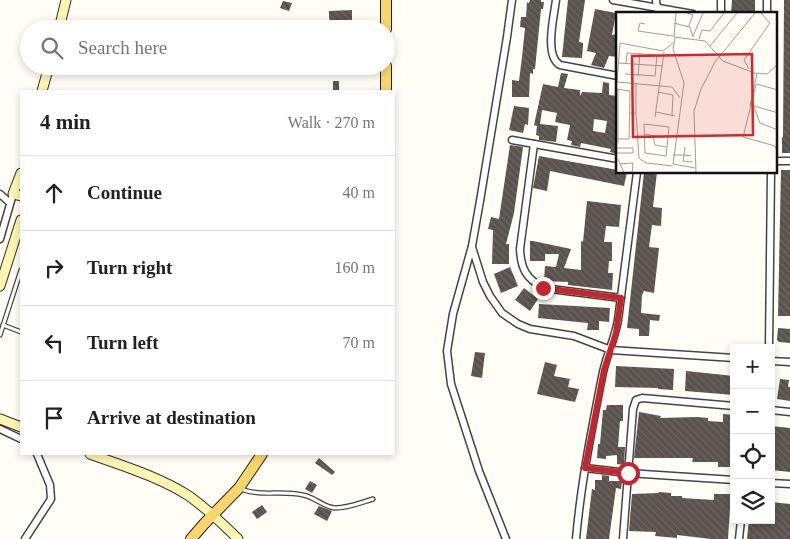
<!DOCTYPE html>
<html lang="en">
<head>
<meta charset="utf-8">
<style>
  body { margin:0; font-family:"Times New Roman",serif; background:#f6f6f6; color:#222 }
  .controls { position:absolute; right:15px; bottom:15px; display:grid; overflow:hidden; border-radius:0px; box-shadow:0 2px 8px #0003 }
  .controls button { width:45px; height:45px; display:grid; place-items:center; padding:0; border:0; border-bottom:1px solid #e0e0e0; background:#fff; color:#222; font:25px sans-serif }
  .stop { position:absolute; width:15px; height:15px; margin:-11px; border:4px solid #c4262e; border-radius:50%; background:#fff }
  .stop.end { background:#c4262e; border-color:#fff; box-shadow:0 1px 5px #0008 }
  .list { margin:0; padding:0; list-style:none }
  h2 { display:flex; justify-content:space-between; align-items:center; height:65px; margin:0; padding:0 20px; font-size:21px }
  h2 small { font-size:16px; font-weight:400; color:#767676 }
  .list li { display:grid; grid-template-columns:32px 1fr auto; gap:15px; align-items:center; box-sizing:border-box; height:75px; padding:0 20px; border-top:1px solid #e0e0e0 }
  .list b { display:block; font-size:19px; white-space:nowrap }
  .list em { font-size:16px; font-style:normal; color:#767676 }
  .icon { flex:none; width:28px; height:28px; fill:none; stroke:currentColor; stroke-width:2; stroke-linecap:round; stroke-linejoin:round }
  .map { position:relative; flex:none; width:790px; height:539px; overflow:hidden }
  .search { position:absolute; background:#fff; box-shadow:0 2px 8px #0003; left:20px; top:20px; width:375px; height:55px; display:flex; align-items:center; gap:12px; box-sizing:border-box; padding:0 18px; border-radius:28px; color:#767676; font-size:19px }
  .panel { position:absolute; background:#fff; box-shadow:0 2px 8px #0003; left:20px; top:90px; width:375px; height:365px; border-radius:0px }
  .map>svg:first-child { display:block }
</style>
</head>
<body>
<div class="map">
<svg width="790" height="539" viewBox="0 0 790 539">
  <defs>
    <pattern id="building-back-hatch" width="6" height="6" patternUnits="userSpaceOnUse" patternTransform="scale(1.25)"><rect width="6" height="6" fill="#5a524d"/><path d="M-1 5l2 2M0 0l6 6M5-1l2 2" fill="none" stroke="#6d6662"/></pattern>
  </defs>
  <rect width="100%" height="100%" fill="#fffdf5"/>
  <g fill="url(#building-back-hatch)" fill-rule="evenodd">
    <polygon points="530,0 541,0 541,2 544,2 543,9 541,9 535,69 533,69 533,74 530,73 529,97 512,97 512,80 519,81 522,57 525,28 520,27 521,17 526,17 527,2 529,3"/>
    <polygon points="568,0 585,0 579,42 583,43 583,46 582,58 562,57"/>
    <polygon points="732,0 755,0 755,14 731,14"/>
    <polygon points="784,0 790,0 790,153 782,153 782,137 783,137"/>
    <polygon points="283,1 292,3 289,11 280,8"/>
    <polygon points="595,9 616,13 612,35 618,34 618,57 609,56 604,68 591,65 596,53 587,51"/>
    <polygon points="352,10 352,25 337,25 338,27 333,28 329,18 329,11"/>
    <path d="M561 73 568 74 564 88 580 90V96L582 92 602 93 603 82 609 83V95L618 96V154L610 152 611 149 581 143 580 147 571 145 572 141 567 140 570 125 555 122 557 113 542 110 540 124 558 126 556 142 539 140V136L536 135 537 126 534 125 543 84 558 87ZM594 119 607 121 605 133 593 131Z"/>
    <rect x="333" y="81" width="6" height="10"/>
    <polygon points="514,106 529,108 528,125 525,124 523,133 509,130"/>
    <polygon points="510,145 523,147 514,213 506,244 509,244 509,264 492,264 493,230 488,229 491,217 499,219"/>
    <polygon points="539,156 618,170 618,172 627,172 624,186 550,171 547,191 533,188"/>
    <polygon points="781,170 790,170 790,316 778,316"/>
    <polygon points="644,172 657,172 653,207 662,208 661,226 652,225 649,247 659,248 654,293 644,291 642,295 641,313 660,315 659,321 650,320 649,336 639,336 639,329 627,328"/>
    <polygon points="587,201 621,205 619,227 606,226 604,242 612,242 612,261 609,261 608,273 613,273 612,290 568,285 568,282 544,281 545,266 556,267 559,254 545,254 545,261 530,261 530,241 533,241 571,249 564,268 581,270 581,241 583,242"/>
    <polygon points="510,267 518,286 501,293 494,274"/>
    <polygon points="524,288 538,299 530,311 515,300"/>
    <polygon points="539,304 610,308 609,322 599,321 599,330 587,330 588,323 538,318"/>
    <polygon points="778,328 790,329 790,343 779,342 777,340"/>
    <polygon points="475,352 485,353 482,378 471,376"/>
    <polygon points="545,362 557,365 554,376 570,379 568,387 579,389 575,402 537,394"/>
    <polygon points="616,366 674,369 673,390 658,389 658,388 615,387"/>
    <polygon points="686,371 734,376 734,395 685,391"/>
    <polygon points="780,379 789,380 788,387 790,387 790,401 777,399"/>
    <polygon points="607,405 623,405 623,421 620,421 618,447 625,447 624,465 617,464 617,455 606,456 606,459 597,458 598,444 600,444 603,410 606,410"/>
    <polygon points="639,412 661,416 660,418 697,417 708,418 708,421 723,422 723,414 734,415 734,467 718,467 718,462 692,462 693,458 634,458"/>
    <polygon points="771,426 790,428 790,472 771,470"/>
    <polygon points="319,458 335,472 332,475 315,463"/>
    <polygon points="602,475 609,476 609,481 622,481 621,489 616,488 609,539 586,539 592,489 595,490 595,480 602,480"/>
    <polygon points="310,481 317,485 312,493 305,489"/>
    <polygon points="659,492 671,493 671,496 682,496 682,498 714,500 714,494 731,494 728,539 711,539 677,535 677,538 655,536 656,532 629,531 632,494 658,493"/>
    <polygon points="771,502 790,504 790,539 747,539 749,520 771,520"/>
    <polygon points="262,505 267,512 257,519 252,512"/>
    <polygon points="319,506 332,511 327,521 314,514"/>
  </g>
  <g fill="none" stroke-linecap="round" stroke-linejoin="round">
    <defs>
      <g id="lane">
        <polyline points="3,325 21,332"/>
        <polyline points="0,335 21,270"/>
        <path d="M241 489C261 497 282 490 303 495 315 497 323 507 335 508 348 508 360 503 373 499"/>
      </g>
      <g id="street">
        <path d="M556 0C554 16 544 56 560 65L618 76"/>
        <polyline points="613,0 693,14"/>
        <polyline points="656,0 657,8"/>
        <polyline points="721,14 721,0"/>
        <polyline points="767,14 767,0"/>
        <polyline points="512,140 618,159"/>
        <path d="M534 144 520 249C521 269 526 278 543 288L621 298"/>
        <polyline points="776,161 790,161"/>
        <polyline points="0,194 10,203"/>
        <polyline points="0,239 13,194"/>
        <polyline points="472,247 483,282 490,296 502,313 518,324 530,329 574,336 611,350 734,358"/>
        <polyline points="769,348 771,172"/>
        <polyline points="771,361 790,362"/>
        <polyline points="771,410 790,412"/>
        <polyline points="0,429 21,439"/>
        <polyline points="585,468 628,473 734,480"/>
        <polyline points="771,483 790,484"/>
        <polyline points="25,539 51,499 50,485 37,454"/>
        <polyline points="506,539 479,471 451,384 447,351 453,314 472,246 480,201 507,37 512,0"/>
        <path d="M576 539C581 483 592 427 603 372 607 354 615 338 618 320L637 172"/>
        <polyline points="623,539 633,409 636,400 642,398 734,406"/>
        <polyline points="739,539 741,520"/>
      </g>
      <g id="secondary">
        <polyline points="59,29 66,0"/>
        <polyline points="42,91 49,66"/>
        <polyline points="21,173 13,194 21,196"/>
        <polyline points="0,286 21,220"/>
        <polyline points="0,419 21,427"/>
        <path d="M90 454C123 466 160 477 189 496 207 509 223 524 238 539"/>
      </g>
      <g id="primary">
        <polyline points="386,0 386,29"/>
        <polyline points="386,66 386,91"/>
        <polyline points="191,539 204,524 239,488 262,454"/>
      </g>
    </defs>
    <use href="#lane" stroke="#444" stroke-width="5.5"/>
    <use href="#street" stroke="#444" stroke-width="9"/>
    <use href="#secondary" stroke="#333" stroke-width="11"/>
    <use href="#primary" stroke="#222" stroke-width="12"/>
    <use href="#lane" stroke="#fff" stroke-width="3"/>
    <use href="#street" stroke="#fff" stroke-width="6"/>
    <use href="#secondary" stroke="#fff6b0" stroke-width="9"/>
    <use href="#primary" stroke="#f9d66b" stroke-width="10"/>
  </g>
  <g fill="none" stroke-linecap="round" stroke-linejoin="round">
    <polyline stroke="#c4262e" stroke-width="6" points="543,288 621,298 616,333 604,370 585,468 628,473"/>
  </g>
  <g transform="translate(616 12)">
    <rect width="161" height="161" fill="#fffdf5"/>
    <path fill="none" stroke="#a09f9a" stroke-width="1" d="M60 1 58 25 89 29 107 49 141 62 134 94M71 1 77 3 73 13 77 25M58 11 73 15M29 12 24 11 22 19 57 24M77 24 87 1M59 26 57 37 68 71 57 152 79 156M83 27 86 18 94 19 108 1M94 34 121 1M2 51 47 54M133 57 128 48 154 11 145 1M140 61 151 62 162 52M9 62 39 64 41 43 11 41 10 51M22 64 24 41M1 70 4 31 47 39 57 31M1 70 56 75 64 86M140 72 162 78M140 73 127 125 159 134 162 142M0 77 14 79 13 127H2M42 80 57 83 56 103M135 93 162 101M138 95 144 111 162 118M40 100 59 104M13 101H20V71M20 101 23 146 30 151 57 154M39 105 48 40M28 112 53 115 50 144 29 141ZM28 122 46 125M37 124 39 133 50 135M2 131V77M1 136H17M1 141H17V136M57 143H68L69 135M75 144 68 143 67 149 76 150M2 147 8 161M4 152 17 151 16 161M80 161 78 99 85 77 99 50 139 1"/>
    <path fill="#d62828" fill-opacity="0.15" stroke="#d62828" stroke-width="2.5" d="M136 42 137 123 17 125 16 44Z"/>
    <rect width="161" height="161" fill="none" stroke="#111" stroke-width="2.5"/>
  </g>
</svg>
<div class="controls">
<button>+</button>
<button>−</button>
<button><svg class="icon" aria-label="locate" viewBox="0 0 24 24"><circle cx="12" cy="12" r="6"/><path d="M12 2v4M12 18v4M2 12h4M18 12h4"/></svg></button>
<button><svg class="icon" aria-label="layers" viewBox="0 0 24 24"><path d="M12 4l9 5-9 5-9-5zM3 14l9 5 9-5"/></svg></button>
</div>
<div class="stop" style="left:628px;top:473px"></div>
<div class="stop end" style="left:543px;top:288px"></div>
<div class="search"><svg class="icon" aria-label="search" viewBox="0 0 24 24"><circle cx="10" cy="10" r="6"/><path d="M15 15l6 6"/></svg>Search here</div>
<section class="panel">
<h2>4 min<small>Walk · 270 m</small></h2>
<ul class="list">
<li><svg class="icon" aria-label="ahead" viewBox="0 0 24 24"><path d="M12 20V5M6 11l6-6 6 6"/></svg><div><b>Continue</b></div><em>40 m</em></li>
<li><svg class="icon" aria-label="right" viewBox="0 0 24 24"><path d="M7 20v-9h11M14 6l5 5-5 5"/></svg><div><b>Turn right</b></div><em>160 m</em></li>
<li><svg class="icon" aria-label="left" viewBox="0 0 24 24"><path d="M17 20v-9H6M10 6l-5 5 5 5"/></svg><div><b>Turn left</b></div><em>70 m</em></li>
<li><svg class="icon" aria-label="arrive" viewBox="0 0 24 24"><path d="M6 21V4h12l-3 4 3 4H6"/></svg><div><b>Arrive at destination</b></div></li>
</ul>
</section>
</div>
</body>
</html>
